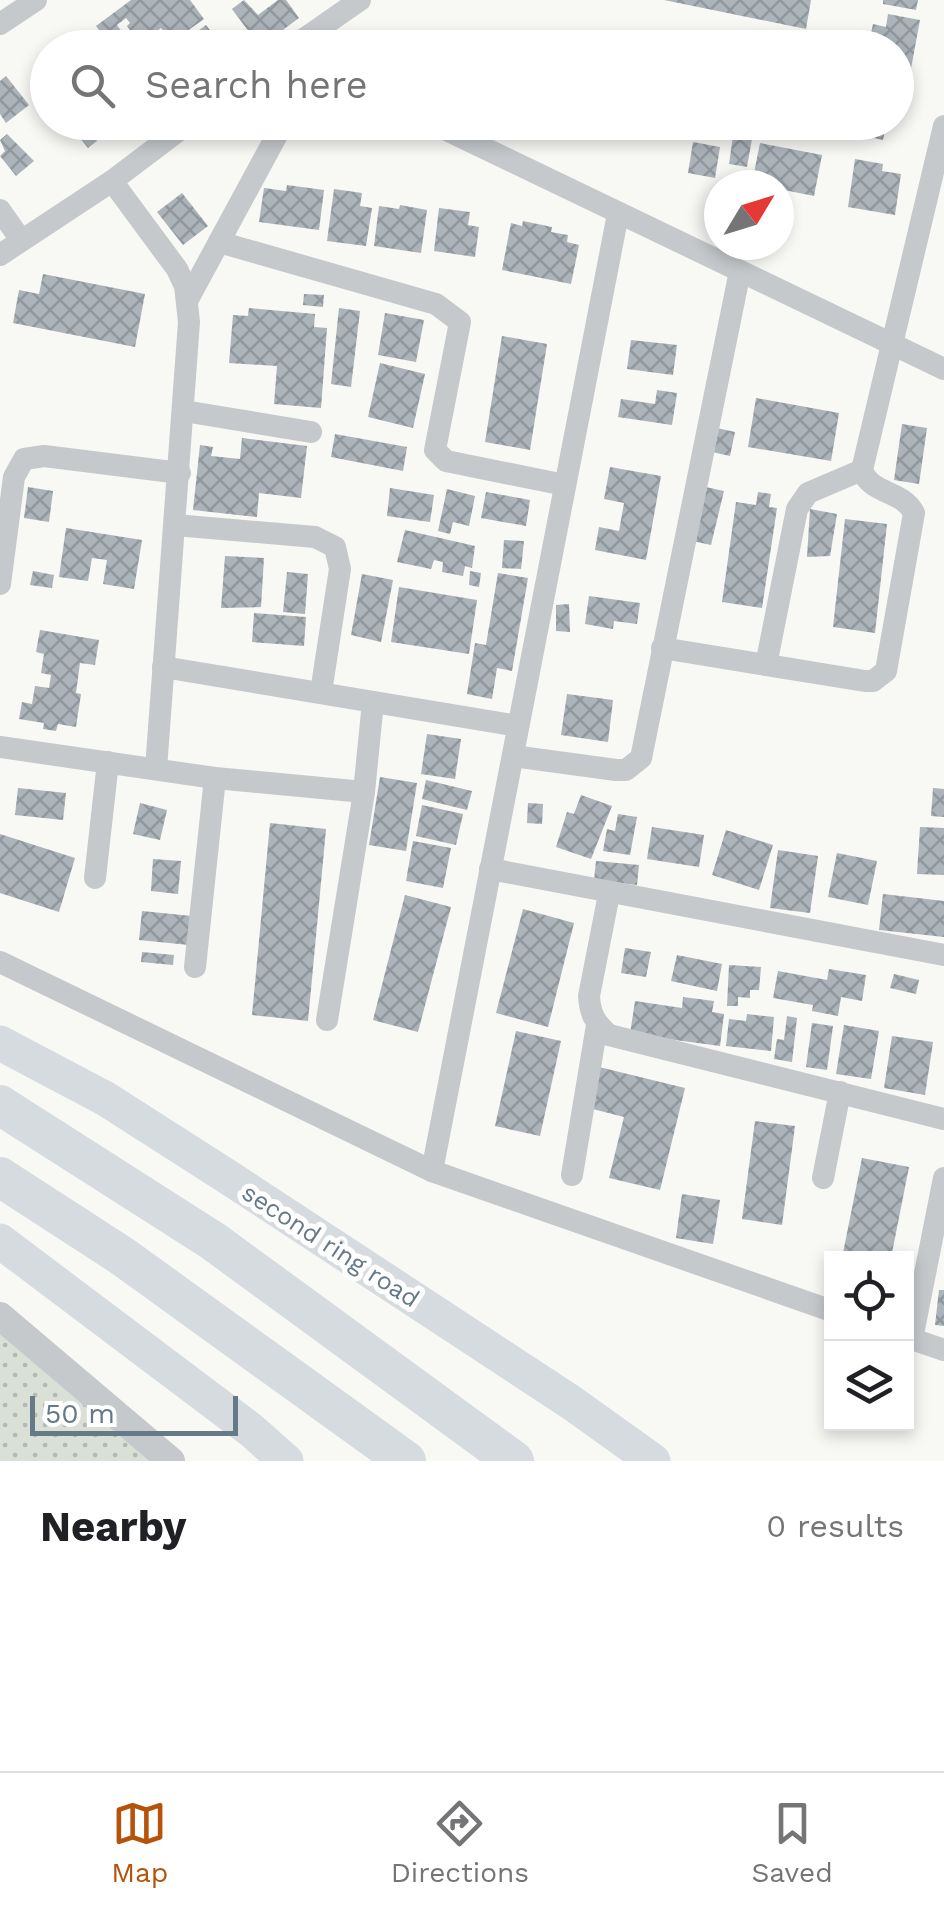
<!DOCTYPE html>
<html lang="en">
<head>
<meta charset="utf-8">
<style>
  body { margin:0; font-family:"Work Sans",sans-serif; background:#f2f2f2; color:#202124 }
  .controls { position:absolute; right:30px; bottom:30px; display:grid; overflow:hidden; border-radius:0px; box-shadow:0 5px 15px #0003 }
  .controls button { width:90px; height:90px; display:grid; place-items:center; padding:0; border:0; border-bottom:2px solid #e0e0e0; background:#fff; color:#202124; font:50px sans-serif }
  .compass { position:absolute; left:704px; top:170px; width:90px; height:90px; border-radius:50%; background:#fff; box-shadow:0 5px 15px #0003; rotate:52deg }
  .scale { position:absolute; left:30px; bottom:25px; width:208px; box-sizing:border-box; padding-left:10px; border:5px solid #657987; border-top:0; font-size:28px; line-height:35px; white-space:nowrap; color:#657987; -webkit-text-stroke:8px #fff; paint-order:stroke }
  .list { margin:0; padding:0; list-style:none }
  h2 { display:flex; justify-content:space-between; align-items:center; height:130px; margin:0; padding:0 40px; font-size:42px }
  h2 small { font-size:32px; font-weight:400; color:#757577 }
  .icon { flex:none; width:55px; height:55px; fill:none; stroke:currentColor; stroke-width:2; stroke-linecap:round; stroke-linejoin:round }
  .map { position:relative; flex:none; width:944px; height:1461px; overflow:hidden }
  .search { position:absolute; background:#fff; box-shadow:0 5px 15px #0003; left:30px; right:30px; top:30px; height:110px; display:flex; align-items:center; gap:25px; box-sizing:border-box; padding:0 35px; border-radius:55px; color:#757577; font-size:38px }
  .sheet { height:310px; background:#fff }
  nav { display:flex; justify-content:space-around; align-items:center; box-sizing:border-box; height:140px; border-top:2px solid #e0e0e0; background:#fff; font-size:28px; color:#757577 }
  nav a { display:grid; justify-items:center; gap:5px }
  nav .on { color:#b45309 }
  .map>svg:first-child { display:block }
</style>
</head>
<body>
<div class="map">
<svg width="944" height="1461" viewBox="0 0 944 1461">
  <defs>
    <pattern id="grass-dots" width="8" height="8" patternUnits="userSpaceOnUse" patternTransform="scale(2.5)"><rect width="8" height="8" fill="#d9e0d6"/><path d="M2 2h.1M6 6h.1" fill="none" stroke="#b4bab3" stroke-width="1.8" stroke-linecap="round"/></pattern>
    <pattern id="building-cross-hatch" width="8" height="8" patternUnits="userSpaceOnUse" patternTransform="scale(2.5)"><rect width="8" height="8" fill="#acb4ba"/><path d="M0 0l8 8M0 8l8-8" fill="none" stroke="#90979d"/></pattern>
  </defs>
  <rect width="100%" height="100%" fill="#f8f8f5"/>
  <polygon fill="url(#grass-dots)" points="0,1329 153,1461 0,1461"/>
  <g fill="url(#building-cross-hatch)">
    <polygon points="131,0 190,0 204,19 172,42 161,28 139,43 127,26 130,23 126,18 117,25 122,32 108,42 96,26"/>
    <polygon points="244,0 258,15 278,0 286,0 299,18 260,47 232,9"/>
    <polygon points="664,0 811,0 806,29"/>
    <polygon points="883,0 918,0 916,10 883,4"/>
    <polygon points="888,14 920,20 902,117 896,116 896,48 868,48 873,24 886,27"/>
    <polygon points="206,25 216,38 204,48 175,48"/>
    <polygon points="475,31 525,47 525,48 470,48"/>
    <polygon points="421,39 455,46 455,48 420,48"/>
    <polygon points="6,76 29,105 6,123 0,114 0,81"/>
    <polygon points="67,122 118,122 121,126 108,136 100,126 91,133 97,141 88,148"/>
    <polygon points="621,122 653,122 652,129"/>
    <polygon points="853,122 887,122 883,140 861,135 861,129 852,127"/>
    <polygon points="7,134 34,161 16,176 0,156 5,151 0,140"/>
    <polygon points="733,136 752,139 747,167 729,164"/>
    <polygon points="693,142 720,147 715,178 688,173"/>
    <polygon points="760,143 822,155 814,196 779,189 779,185 752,183"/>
    <polygon points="855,159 883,164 882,171 901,174 895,215 848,207"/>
    <polygon points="287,185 324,190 319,230 259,222 264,188 286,191"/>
    <polygon points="334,189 362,193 360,206 372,208 366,246 327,241"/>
    <polygon points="182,193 208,226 183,245 157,212"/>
    <polygon points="400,205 427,210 421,253 374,246 379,206 399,209"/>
    <polygon points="439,208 470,212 468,225 479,227 475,257 434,251"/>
    <polygon points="523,221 552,227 551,232 568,235 567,242 579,245 571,284 502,270 511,223 522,226"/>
    <polygon points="43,274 145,294 135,347 13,323 19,290 39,294"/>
    <polygon points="304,294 324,295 323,307 303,305"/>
    <polygon points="249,308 315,314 314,327 327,328 321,408 274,404 277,366 229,363 233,315 248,316"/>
    <polygon points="339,308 360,311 351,387 331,384"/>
    <polygon points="385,313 424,320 416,362 378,355"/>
    <polygon points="502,336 547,344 530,450 485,442"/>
    <polygon points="631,340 677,345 673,375 627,369"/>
    <polygon points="380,363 425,374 413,428 368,417"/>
    <polygon points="657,390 677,393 672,425 618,417 621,399 655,404"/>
    <polygon points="756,398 839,413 831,461 748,447"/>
    <polygon points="902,424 927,428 919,484 894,480"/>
    <polygon points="717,428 735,432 730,456 712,452"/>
    <polygon points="335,434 407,447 403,471 331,457"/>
    <polygon points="242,438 307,446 301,498 259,493 257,517 193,510 200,445 213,447 211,456 240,459"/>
    <polygon points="610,467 661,476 646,560 595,550 599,527 619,531 624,503 604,499"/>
    <polygon points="701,486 724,491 711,545 688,540"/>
    <polygon points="28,487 53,491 49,522 24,518"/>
    <polygon points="390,488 434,495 430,522 387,516"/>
    <polygon points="447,489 475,496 469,526 453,522 450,534 438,531"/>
    <polygon points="486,492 530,500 526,526 481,518"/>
    <polygon points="758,492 771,494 769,507 777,508 762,608 722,602 736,502 756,505"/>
    <polygon points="810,509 837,514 830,556 807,557"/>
    <polygon points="845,519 887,524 875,633 833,627"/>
    <polygon points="66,528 142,540 134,589 103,584 107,560 92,558 88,581 59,577"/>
    <polygon points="405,530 475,546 472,568 465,566 463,576 442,572 443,562 434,560 431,569 397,562"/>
    <polygon points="504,540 524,541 521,569 502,568"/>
    <polygon points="225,556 264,558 261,607 221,608"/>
    <polygon points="33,571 54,575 52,588 30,585"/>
    <polygon points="470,571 481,573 479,587 469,585"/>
    <polygon points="287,572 308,574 305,614 283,612"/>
    <polygon points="498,573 528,578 512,671 497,668 492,699 467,694 475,643 486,645"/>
    <polygon points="362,574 393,580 381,642 351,635"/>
    <polygon points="399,587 477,600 469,654 391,642"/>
    <polygon points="589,596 640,603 637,624 614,621 613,629 585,624"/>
    <polygon points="569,604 570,632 556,631 556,605"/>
    <polygon points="254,613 306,617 304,646 252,642"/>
    <polygon points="40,630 99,640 95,665 80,663 76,693 81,694 76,727 58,724 56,731 43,729 44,723 19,719 22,702 32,704 35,686 49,688 51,675 41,673 44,654 36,652"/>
    <polygon points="567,694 613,700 608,742 561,735"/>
    <polygon points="427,734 461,739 455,779 421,774"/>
    <polygon points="380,777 417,783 406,851 369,845"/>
    <polygon points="426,780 472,791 467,810 422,799"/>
    <polygon points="18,788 66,793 63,820 15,815"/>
    <polygon points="933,788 944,789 944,817 931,816"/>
    <polygon points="581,795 612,806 591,859 556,847 567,812 574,814"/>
    <polygon points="140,803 167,810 160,840 133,834"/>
    <polygon points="528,803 543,804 542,824 527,823"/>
    <polygon points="422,805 463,814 456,845 416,836"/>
    <polygon points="618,814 637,817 630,855 603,851 607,829 615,831"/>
    <polygon points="270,823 326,829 308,1021 252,1015"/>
    <polygon points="652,827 704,835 699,867 647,859"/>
    <polygon points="920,827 944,828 944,875 917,874"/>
    <polygon points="726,830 773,845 759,890 712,875"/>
    <polygon points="0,834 75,858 59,912 0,893"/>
    <polygon points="413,841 451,848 443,888 406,881"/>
    <polygon points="778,850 818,856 810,913 770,908"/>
    <polygon points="837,853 877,861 868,905 828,897"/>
    <polygon points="153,859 181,861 178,894 151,891"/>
    <polygon points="596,861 639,865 637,885 594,880"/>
    <polygon points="883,894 944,901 944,937 879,930"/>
    <polygon points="405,895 451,907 418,1032 373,1020"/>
    <polygon points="523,909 574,923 548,1027 496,1013"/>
    <polygon points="142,911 192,916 189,945 139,940"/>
    <polygon points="625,948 651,952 646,977 621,973"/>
    <polygon points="142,952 174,955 173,965 141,962"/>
    <polygon points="677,955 722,964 717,991 671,981"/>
    <polygon points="729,965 761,967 759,990 750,990 750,998 738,997 738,1006 727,1006"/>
    <polygon points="829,969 866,975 862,1001 841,997 838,1016 812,1011 813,1005 773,998 778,971 827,980"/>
    <polygon points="894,974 919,980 916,994 890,988"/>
    <polygon points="683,997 714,1001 712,1012 724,1014 720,1046 630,1034 635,1001 682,1008"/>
    <polygon points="747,1014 774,1017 771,1051 726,1046 729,1019 746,1021"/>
    <polygon points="787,1016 797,1018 792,1062 774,1059 777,1039 784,1040"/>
    <polygon points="812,1023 833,1026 827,1070 806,1067"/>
    <polygon points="844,1025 879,1031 871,1079 836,1074"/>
    <polygon points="516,1031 561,1041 540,1136 495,1126"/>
    <polygon points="892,1036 933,1042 925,1095 884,1088"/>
    <polygon points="595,1066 685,1088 660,1190 609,1178 624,1117 585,1107"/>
    <polygon points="755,1121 795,1126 782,1225 742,1219"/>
    <polygon points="862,1158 909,1167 891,1258 842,1258"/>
    <polygon points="682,1194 720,1200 713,1244 676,1238"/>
    <polygon points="939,1290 944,1290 944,1326 935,1325"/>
  </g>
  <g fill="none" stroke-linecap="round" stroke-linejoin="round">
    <g stroke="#c5c9cc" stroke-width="22">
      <polyline points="0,24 36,0"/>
      <polyline points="291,48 360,0"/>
      <polyline points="430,122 944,369"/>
      <polyline points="112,181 177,269 185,286 189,322 156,769"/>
      <polyline points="0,210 21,240"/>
      <polyline points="219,242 436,304 460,322 435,450 446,461 565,485"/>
      <polyline points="0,255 112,181 190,122"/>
      <polyline points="187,301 284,122"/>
      <polyline points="184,411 311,432"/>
      <polyline points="175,525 315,537 335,547 340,569 321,692"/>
      <polyline points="0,584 14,477 24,459 44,456 180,473"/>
      <path d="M662 648 865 681H873L886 671 914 513C903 490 871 495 862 470L944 126"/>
      <polyline points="766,665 797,509 808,493 862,470"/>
      <polyline points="163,667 518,726"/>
      <polyline points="0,747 215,778 364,792"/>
      <polyline points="513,756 616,770 626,770 641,758 740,271"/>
      <polyline points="490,869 944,955"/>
      <polyline points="95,878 108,762"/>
      <path d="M609 894 589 996C590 1014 595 1023 609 1035L944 1119"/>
      <polyline points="0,962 432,1171 832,1311"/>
      <polyline points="195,967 215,778"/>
      <polyline points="327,1020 364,792 373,702"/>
      <polyline points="432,1171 618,214"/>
      <polyline points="572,1175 597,1025"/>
      <polyline points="823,1178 840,1092"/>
      <polyline points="906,1337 944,1350"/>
      <polyline points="912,1339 944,1178"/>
    </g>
    <polyline stroke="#c5c9cc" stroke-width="28" points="0,1316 171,1461"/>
    <g stroke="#d6dbdf" stroke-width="35">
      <polyline points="0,1043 106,1099 231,1179 572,1403 653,1461"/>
      <polyline points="0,1241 251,1430 286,1461"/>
    </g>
    <g stroke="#d6dbdf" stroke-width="40">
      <polyline points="0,1105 213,1241 514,1461"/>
      <polyline points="0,1177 122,1256 406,1461"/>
    </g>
  </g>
  <g text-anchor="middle" stroke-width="10" stroke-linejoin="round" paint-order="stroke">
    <g font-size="25" fill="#657987" stroke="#fff">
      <text transform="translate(331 1245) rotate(33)" y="9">second ring road</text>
    </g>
  </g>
</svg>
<div class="controls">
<button><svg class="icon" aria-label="locate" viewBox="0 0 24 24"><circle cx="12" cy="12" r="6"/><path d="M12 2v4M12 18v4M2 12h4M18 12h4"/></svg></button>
<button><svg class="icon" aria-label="layers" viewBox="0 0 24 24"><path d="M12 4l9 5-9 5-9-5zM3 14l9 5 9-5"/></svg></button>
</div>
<svg class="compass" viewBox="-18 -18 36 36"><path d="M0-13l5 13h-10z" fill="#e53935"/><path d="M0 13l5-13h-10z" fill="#757577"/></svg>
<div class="scale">50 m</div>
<div class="search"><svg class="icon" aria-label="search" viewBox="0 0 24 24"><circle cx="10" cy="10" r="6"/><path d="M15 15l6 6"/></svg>Search here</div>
</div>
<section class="sheet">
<h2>Nearby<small>0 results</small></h2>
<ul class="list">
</ul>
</section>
<nav>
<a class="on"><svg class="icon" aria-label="map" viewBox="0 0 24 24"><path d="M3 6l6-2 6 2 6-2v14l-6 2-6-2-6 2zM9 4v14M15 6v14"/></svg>Map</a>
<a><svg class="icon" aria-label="directions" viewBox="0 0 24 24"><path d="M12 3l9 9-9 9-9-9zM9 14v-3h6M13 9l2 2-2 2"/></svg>Directions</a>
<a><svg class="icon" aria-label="saved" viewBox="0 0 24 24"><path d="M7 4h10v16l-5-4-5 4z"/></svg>Saved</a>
</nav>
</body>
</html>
